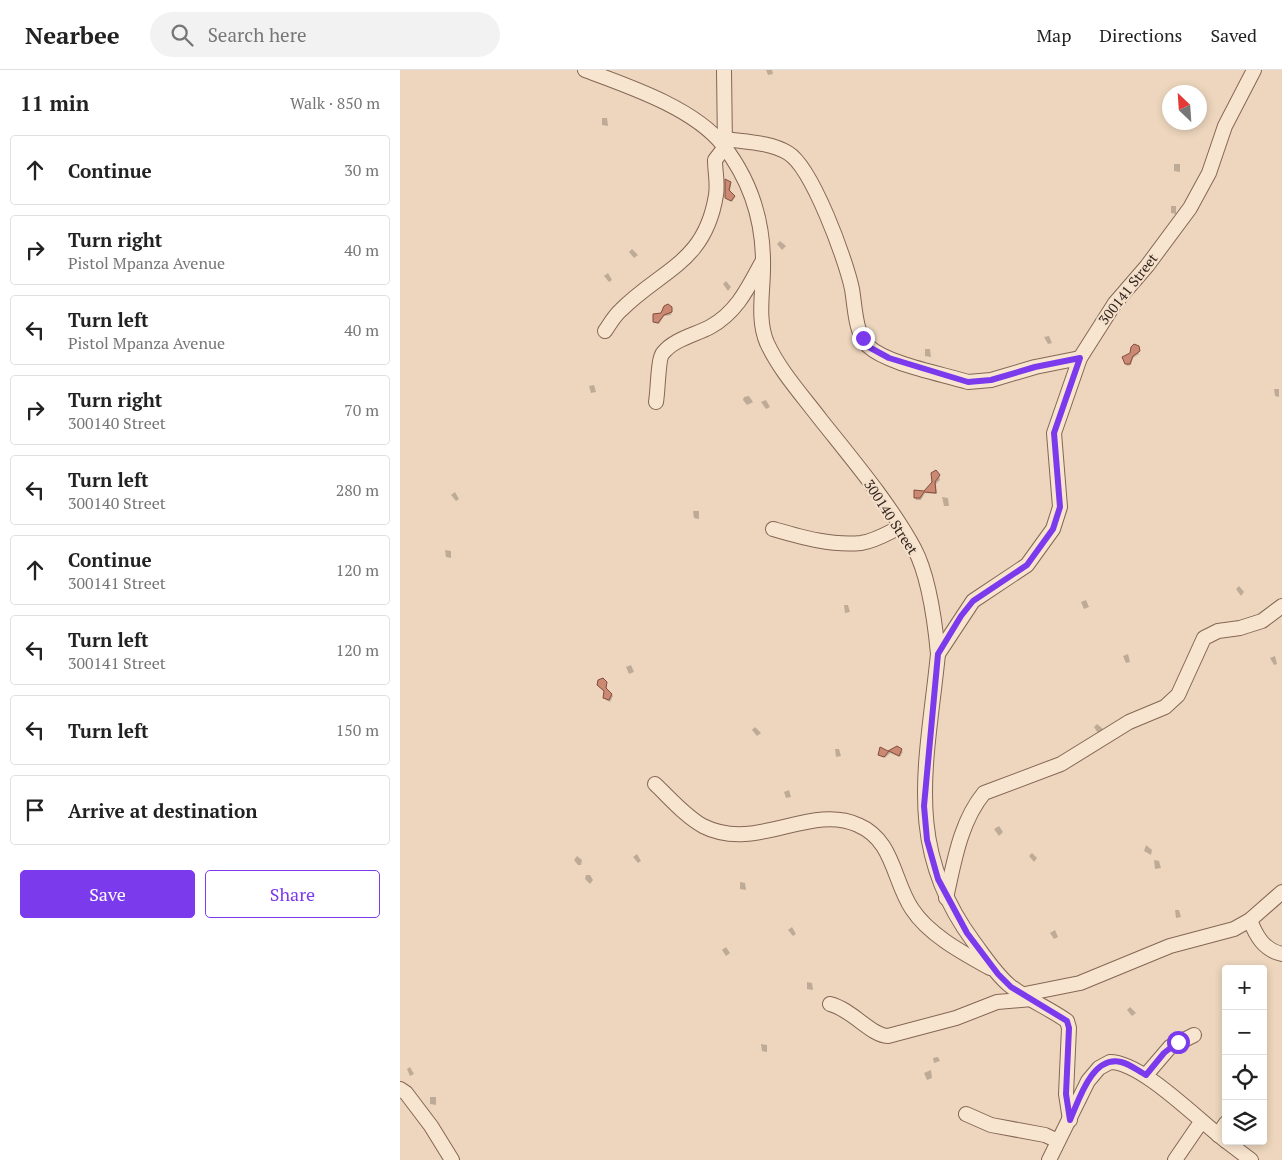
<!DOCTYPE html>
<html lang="en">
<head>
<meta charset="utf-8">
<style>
  body { margin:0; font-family:"PT Serif",serif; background:#f2f2f2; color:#222 }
  .controls { position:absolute; right:15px; bottom:15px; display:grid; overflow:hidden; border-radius:5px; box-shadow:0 2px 8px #0003 }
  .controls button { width:45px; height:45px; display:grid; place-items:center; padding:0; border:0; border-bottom:1px solid #e0e0e0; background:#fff; color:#222; font:25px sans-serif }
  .compass { position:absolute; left:762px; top:15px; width:45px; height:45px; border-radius:50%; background:#fff; box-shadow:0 2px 8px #0003; rotate:335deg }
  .stop { position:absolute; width:15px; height:15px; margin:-11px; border:4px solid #7c3aed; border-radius:50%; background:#fff }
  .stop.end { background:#7c3aed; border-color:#fff; box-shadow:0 1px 5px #0008 }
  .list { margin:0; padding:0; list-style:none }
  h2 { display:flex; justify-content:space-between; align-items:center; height:65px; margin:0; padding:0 20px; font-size:21px }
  h2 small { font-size:16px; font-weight:400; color:#767676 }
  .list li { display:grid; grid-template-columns:32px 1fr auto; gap:15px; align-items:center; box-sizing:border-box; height:70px; margin:0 10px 10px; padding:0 10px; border:1px solid #e0e0e0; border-radius:5px }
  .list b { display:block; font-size:19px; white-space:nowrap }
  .list p { margin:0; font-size:16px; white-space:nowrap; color:#767676 }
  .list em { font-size:16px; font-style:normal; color:#767676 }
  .actions { display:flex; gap:10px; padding:15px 20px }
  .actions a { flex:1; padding:11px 0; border:1px solid #7c3aed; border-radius:5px; text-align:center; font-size:18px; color:#7c3aed }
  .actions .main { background:#7c3aed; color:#fff }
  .icon { flex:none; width:28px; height:28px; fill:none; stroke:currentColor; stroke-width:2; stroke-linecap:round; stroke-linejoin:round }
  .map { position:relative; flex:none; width:882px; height:1090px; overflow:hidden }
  header { display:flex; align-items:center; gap:30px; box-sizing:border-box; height:70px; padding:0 25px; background:#fff; border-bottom:1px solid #e0e0e0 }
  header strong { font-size:24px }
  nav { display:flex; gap:28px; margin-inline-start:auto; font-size:18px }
  .search { width:350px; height:45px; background:#f2f2f2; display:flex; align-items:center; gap:12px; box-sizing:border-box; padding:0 18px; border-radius:28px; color:#767676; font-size:19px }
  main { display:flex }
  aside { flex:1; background:#fff }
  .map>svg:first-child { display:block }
</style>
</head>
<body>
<header>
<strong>Nearbee</strong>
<div class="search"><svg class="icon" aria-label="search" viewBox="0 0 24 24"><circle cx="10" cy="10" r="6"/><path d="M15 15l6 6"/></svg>Search here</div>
<nav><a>Map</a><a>Directions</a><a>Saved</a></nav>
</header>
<main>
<aside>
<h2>11 min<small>Walk · 850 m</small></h2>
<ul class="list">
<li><svg class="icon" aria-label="ahead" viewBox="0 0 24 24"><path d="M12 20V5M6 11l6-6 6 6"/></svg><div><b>Continue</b></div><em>30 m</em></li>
<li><svg class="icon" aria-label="right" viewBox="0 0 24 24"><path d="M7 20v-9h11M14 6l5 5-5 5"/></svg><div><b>Turn right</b><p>Pistol Mpanza Avenue</p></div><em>40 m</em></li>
<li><svg class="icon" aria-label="left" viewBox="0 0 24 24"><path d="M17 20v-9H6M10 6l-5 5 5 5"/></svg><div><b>Turn left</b><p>Pistol Mpanza Avenue</p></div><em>40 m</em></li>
<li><svg class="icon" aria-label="right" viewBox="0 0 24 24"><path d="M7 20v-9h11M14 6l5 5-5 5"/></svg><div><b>Turn right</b><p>300140 Street</p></div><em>70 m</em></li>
<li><svg class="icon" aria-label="left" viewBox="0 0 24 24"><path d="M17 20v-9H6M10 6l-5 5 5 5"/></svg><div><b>Turn left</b><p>300140 Street</p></div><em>280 m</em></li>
<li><svg class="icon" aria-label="ahead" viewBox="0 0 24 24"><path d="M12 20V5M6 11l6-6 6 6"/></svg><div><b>Continue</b><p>300141 Street</p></div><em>120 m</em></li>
<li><svg class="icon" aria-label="left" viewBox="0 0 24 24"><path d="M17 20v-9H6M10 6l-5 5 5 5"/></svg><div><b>Turn left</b><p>300141 Street</p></div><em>120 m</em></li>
<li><svg class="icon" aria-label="left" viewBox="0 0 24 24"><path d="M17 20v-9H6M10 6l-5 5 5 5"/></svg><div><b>Turn left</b></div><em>150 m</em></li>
<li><svg class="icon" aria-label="arrive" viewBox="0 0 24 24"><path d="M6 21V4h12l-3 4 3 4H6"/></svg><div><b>Arrive at destination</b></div></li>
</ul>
<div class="actions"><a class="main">Save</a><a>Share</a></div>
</aside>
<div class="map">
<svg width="882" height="1090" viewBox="0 0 882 1090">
  <rect width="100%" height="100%" fill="#edd6bd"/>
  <g fill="#0003">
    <polygon points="366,0 372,0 373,4 368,5"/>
    <polygon points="776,17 781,21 782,22 775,22 773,20"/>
    <polygon points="202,48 207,48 208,56 202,55"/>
    <polygon points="774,94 780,94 780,102 774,101"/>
    <polygon points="331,113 330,122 335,127 332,132 326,127"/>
    <polygon points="771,136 776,136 776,144 771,143"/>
    <polygon points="380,171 386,176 382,180 377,174"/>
    <polygon points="232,179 238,185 234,188 229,182"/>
    <polygon points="208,203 212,210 209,212 204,206"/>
    <polygon points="326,211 331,217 328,221 323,214"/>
    <polygon points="272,239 271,245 264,246 259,254 256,253 254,251 262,244"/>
    <polygon points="649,266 652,273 648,274 644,267"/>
    <polygon points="738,278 739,284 733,288 731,295 727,296 724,288"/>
    <polygon points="525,279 530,279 531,287 525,286"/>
    <polygon points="194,315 196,322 191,323 189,316"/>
    <polygon points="874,319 879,319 879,327 875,326"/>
    <polygon points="349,326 353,332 347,335 343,330 344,327"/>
    <polygon points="366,330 370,337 366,339 361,332"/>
    <polygon points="533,403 539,405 540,410 536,414 537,424 525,423 521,430 516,430 515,422 524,423 534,412"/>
    <polygon points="55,422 59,429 56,431 51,425"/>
    <polygon points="542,427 548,428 549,436 544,436"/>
    <polygon points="293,441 299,441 299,449 294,448"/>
    <polygon points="45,480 51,481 51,488 46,487"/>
    <polygon points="839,516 844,522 841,526 836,519"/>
    <polygon points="686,530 689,537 684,539 681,532"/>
    <polygon points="444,535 448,535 450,542 445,543"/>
    <polygon points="728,584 730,592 726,593 723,586"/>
    <polygon points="875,586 877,594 874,595 870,588"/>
    <polygon points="231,595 234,602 229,604 226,597"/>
    <polygon points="206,613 207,620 213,626 210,632 206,630 205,622 199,616"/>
    <polygon points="697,654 703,659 698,663 694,657"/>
    <polygon points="355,657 361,663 357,666 352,660"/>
    <polygon points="497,677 503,682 500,687 490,683 485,688 479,684 482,678 488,682"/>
    <polygon points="435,679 439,679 441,686 436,687"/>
    <polygon points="389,720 391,727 386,728 384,722"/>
    <polygon points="599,756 603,762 599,766 594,759"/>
    <polygon points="746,775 752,780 751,785 744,781"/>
    <polygon points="632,783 637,788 634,792 629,786"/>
    <polygon points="237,784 241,791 238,793 233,787"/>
    <polygon points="177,786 182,790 181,795 178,795 174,790"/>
    <polygon points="754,790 759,791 761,798 755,799"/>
    <polygon points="186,805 190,805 193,810 190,814 185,809"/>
    <polygon points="340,812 345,813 346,820 340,819"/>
    <polygon points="775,840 779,840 781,847 776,848"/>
    <polygon points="392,857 396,864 393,866 388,860"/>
    <polygon points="655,860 658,867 654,869 650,863"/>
    <polygon points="326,877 330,883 326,886 322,880"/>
    <polygon points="407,912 412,913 413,920 407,919"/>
    <polygon points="730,937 736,943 732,946 727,940"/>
    <polygon points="361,974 367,975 367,982 362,981"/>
    <polygon points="538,987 540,991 534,993 533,988"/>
    <polygon points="10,997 14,1004 10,1006 7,999"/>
    <polygon points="531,1000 532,1008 527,1010 524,1003"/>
    <polygon points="30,1027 36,1027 36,1035 30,1034"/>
  </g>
  <g fill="#cb8873" stroke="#834c3d">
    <polygon points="325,109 331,112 329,120 335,126 331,131 325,128"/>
    <polygon points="268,234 272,237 272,242 264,245 258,253 253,252 253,244 261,243 264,236"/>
    <polygon points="734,274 739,276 740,281 733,286 730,294 725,294 722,287 730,283 731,277"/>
    <polygon points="536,400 540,405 535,412 536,423 524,422 520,428 514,428 514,420 524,421 532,412 531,403"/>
    <polygon points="203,608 207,612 206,618 212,624 209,630 203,628 204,621 197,615 198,610"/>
    <polygon points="497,676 502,679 499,686 489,681 484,687 478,685 480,677 488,681"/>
  </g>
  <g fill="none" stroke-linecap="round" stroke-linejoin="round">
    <defs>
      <g id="minor">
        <path d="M185 0C228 16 294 38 323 75 351 111 364 153 363 198 363 222 357 250 367 273 380 301 402 325 421 350 452 389 490 434 514 478 529 506 535 552 538 584 527 693 503 776 573 871 585 887 595 903 609 915 626 929 649 938 667 951L669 958 666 1024 670 1050"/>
        <path d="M325 69C345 72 370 72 388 83 412 97 446 190 452 219 455 236 455 263 468 276 487 294 543 304 568 312L591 310 635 297 680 288"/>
        <path d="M205 261C210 254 214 246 221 240 262 199 305 193 316 125 318 113 315 102 315 90L325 77 324 0"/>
        <path d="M256 332C258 321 258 288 263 283 274 269 295 265 310 257 337 242 348 218 362 192"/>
        <path d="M373 459C401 467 431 476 461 473 475 471 488 463 500 457"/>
        <polyline points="538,584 573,531 627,495 653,459 660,437 654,363 680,288 715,233 747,196 790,138 809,103 825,56 854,0"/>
        <path d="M255 714C270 728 285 746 303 756 356 783 410 733 458 755 494 770 493 811 512 839 529 865 563 883 590 898"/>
        <path d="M546 828C554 793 560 752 584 723L661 694 729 652 765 637 778 625 804 568 818 561 840 558 862 551 882 536"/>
        <path d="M850 850C856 866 864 880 882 884"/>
        <polyline points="625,924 680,913 770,876 834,859 850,850 882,822"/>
        <path d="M430 934C453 940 470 965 488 966L556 948 597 932 632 929"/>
        <polyline points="746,1005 770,977 794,965"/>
        <polyline points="0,1019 6,1023 31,1056 52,1090"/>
        <polyline points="566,1044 591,1055 645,1065 658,1071"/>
        <polyline points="818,1065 826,1053"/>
        <polyline points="826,1071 851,1090"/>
        <path d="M649 1090 688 1011 699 998 710 992C742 992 798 1050 826 1071"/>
        <polyline points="775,1090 801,1052"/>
      </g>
    </defs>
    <use href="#minor" stroke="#846656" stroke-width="16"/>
    <use href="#minor" stroke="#f8e5cf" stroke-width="14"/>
  </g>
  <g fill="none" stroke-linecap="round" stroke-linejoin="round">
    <path stroke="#7c3aed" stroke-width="6" d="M463 268 467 276 489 288 568 312 591 310 635 297 680 288 654 363 660 437 653 459 627 495 573 531 561 546 538 584 524 736 527 770 538 809 567 863 598 904 611 917 667 951 669 958 666 1024 670 1050C679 1030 692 985 721 992 730 994 738 1001 746 1005L764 983 778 972"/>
  </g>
  <g text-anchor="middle" stroke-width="4" stroke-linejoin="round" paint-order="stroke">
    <g font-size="14" fill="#33221b" stroke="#f4e1cc">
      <text transform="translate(728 219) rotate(-52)" y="5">300141 Street</text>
      <text transform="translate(491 447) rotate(57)" y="5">300140 Street</text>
    </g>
  </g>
</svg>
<div class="controls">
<button>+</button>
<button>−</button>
<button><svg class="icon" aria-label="locate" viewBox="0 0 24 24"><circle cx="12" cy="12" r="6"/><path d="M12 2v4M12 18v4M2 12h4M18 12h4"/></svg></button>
<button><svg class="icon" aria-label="layers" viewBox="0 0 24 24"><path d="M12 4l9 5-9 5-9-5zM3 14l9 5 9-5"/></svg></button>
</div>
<svg class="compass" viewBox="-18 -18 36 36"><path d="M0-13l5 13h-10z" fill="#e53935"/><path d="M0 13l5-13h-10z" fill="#767676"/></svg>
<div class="stop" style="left:778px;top:972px"></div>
<div class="stop end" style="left:463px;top:268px"></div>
</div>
</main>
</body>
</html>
